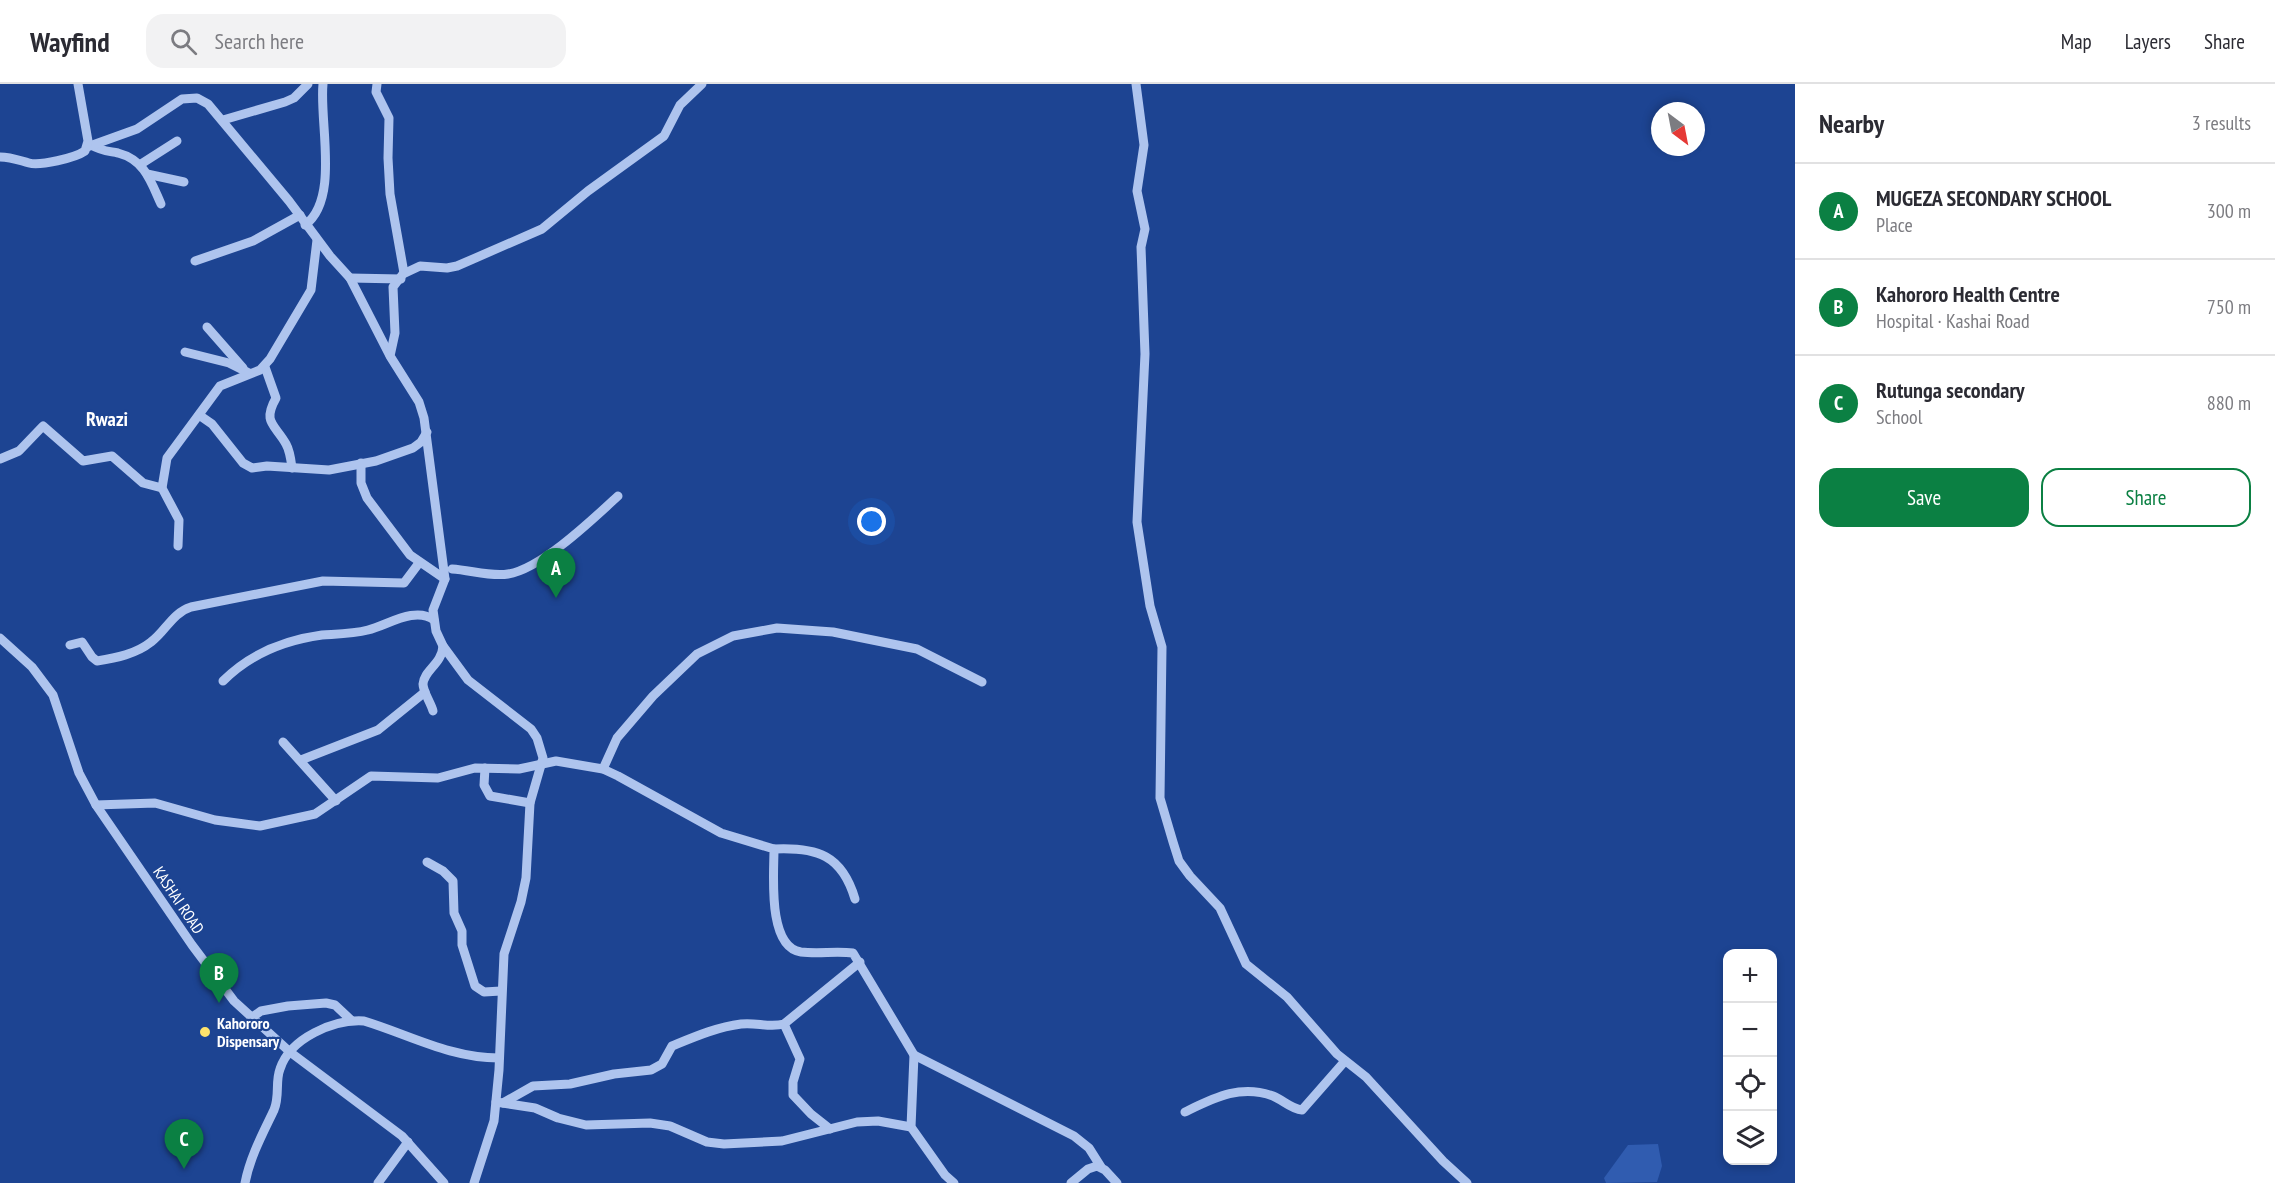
<!DOCTYPE html>
<html lang="en">
<head>
<meta charset="utf-8">
<style>
  body { margin:0; font-family:"PT Sans Narrow",sans-serif; background:#f2f2f3; color:#2b2b33 }
  .controls { position:absolute; right:18px; bottom:18px; display:grid; overflow:hidden; border-radius:12px; box-shadow:0 3px 9px #0003 }
  .controls button { width:54px; height:54px; display:grid; place-items:center; padding:0; border:0; border-bottom:2px solid #e1e1e2; background:#fff; color:#2b2b33; font:30px sans-serif }
  .compass { position:absolute; left:1651px; top:18px; width:54px; height:54px; border-radius:50%; background:#fff; box-shadow:0 3px 9px #0003; rotate:148deg }
  .you { position:absolute; left:872px; top:438px; width:21px; height:21px; margin:-15px; border:4px solid #fff; border-radius:50%; background:#1a73e8; box-shadow:0 0 0 9px #1a73e833 }
  .badge { display:grid; place-items:center; width:39px; height:39px; border-radius:50%; background:#0b8043; color:#fff; font-size:20px; font-weight:700 }
  .pin { position:absolute; translate:-50% -50px; filter:drop-shadow(0 2px 3px #0008) }
  .pin::after { content:''; position:absolute; top:32px; width:21px; height:18px; background:inherit; clip-path:polygon(0 0,100% 0,50% 100%) }
  .list { margin:0; padding:0; list-style:none }
  h2 { display:flex; justify-content:space-between; align-items:center; height:78px; margin:0; padding:0 24px; font-size:26px }
  h2 small { font-size:20px; font-weight:400; color:#7c7c81 }
  .list li { display:grid; grid-template-columns:39px 1fr auto; gap:18px; align-items:center; box-sizing:border-box; height:96px; padding:0 24px; border-top:2px solid #e1e1e2 }
  .list b { display:block; font-size:22px; white-space:nowrap }
  .list p { margin:0; font-size:20px; white-space:nowrap; color:#7c7c81 }
  .list em { font-size:20px; font-style:normal; color:#7c7c81 }
  .actions { display:flex; gap:12px; padding:18px 24px }
  .actions a { flex:1; padding:14px 0; border:2px solid #0b8043; border-radius:18px; text-align:center; font-size:21px; color:#0b8043 }
  .actions .main { background:#0b8043; color:#fff }
  .icon { flex:none; width:33px; height:33px; fill:none; stroke:currentColor; stroke-width:2; stroke-linecap:round; stroke-linejoin:round }
  .map { position:relative; flex:none; width:1795px; height:1099px; overflow:hidden }
  header { display:flex; align-items:center; gap:36px; box-sizing:border-box; height:84px; padding:0 30px; background:#fff; border-bottom:2px solid #e1e1e2 }
  header strong { font-size:28px }
  nav { display:flex; gap:33px; margin-inline-start:auto; font-size:21px }
  .search { width:420px; height:54px; background:#f2f2f3; display:flex; align-items:center; gap:15px; box-sizing:border-box; padding:0 21px; border-radius:18px; color:#7c7c81; font-size:22px }
  main { display:flex }
  aside { flex:1; background:#fff }
  .map>svg:first-child { display:block }
</style>
</head>
<body>
<header>
<strong>Wayfind</strong>
<div class="search"><svg class="icon" aria-label="search" viewBox="0 0 24 24"><circle cx="10" cy="10" r="6"/><path d="M15 15l6 6"/></svg>Search here</div>
<nav><a>Map</a><a>Layers</a><a>Share</a></nav>
</header>
<main>
<div class="map">
<svg width="1795" height="1099" viewBox="0 0 1795 1099">
  <rect width="100%" height="100%" fill="#1d4492"/>
  <polygon fill="#305cb0" points="1658,1060 1662,1082 1657,1098 1606,1099 1604,1094 1628,1061"/>
  <g fill="none" stroke-linecap="round" stroke-linejoin="round">
    <g stroke="#aec4ee" stroke-width="9">
      <polyline points="377,0 376,8 389,34 388,74 390,110 404,189"/>
      <polyline points="1136,0 1144,61 1137,107 1145,145 1141,163 1145,270 1137,438 1150,522 1162,563 1160,714 1173,758 1179,777 1190,792 1220,824 1246,880 1287,913 1337,970 1366,993 1443,1077 1467,1099"/>
      <polyline points="223,36 285,18 294,14 308,0"/>
      <path d="M91 61C101 67 108 67 118 69 145 76 151 98 161 120"/>
      <polyline points="87,63 137,45 182,15 197,14 208,20 289,117 330,172 350,194 389,270"/>
      <path d="M0 73C11 73 18 76 29 79 40 82 75 74 85 67L88 57 78 0"/>
      <polyline points="141,80 177,57"/>
      <polyline points="147,90 184,98"/>
      <path d="M305 141C340 115 319 38 323 0"/>
      <polyline points="195,177 253,157 300,131"/>
      <polyline points="350,194 401,195"/>
      <polyline points="207,243 243,284"/>
      <polyline points="185,268 229,279 249,289"/>
      <path d="M265 283 276 314C262 339 275 340 286 360 290 367 291 376 292 384"/>
      <polyline points="199,331 212,340 243,379 252,384 267,382 329,386 376,377 413,364 421,358 427,348"/>
      <polyline points="0,375 19,367 43,342 83,377 112,372 143,399 162,404"/>
      <polyline points="361,379 361,399 367,414 410,471 445,495"/>
      <polyline points="178,462 179,436 162,404 167,374 220,302 260,286 270,275 311,206 317,156"/>
      <path d="M452 485C470 486 491 493 508 490 541 485 593 435 618 412"/>
      <polyline points="0,554 32,583 53,611 79,689 96,721 192,861 234,917 290,968 402,1052 444,1099"/>
      <path d="M70 561 82 558 92 573 97 577C116 574 136 570 151 558 166 547 172 529 191 523L323 497 404 499 419 479"/>
      <path d="M223 597C250 570 285 556 322 551 337 550 353 550 368 546 388 541 415 522 434 536"/>
      <path d="M433 627C431 619 423 608 423 600 424 586 442 580 443 562"/>
      <polyline points="283,658 336,717"/>
      <polyline points="301,676 378,646 425,608"/>
      <polyline points="485,684 484,701 490,712 530,719"/>
      <polyline points="603,685 617,654 653,612 697,570 733,552 777,544 833,548 917,565 982,598"/>
      <path d="M96 721 155 719 215 736 260 742 315 730 371 692 438 694 475 684 519 685 556 677 603 685 618 692 721 749 774 765C774 789 767 863 801 868 818 870 836 867 853 869L914 971 911 1043 945 1091 954 1099"/>
      <path d="M774 765C817 763 842 771 855 815"/>
      <polyline points="427,778 443,787 453,797 454,829 462,847 462,861 475,902 484,908 501,907"/>
      <polyline points="251,934 261,927 288,922 326,919 335,921 351,936"/>
      <polyline points="784,940 800,975 793,998 793,1011 811,1030 830,1045"/>
      <polyline points="914,971 1074,1052 1089,1064 1101,1083"/>
      <polyline points="496,1018 535,1024 558,1034 586,1041 650,1039 670,1042 707,1058 724,1060 782,1057 857,1038 878,1037 911,1043"/>
      <path d="M503 1019 533 1002 570 1000 614 990 651 986 662 980 672 962C694 953 717 943 741 940 756 938 769 944 784 940L860 878"/>
      <path d="M1185 1028C1214 1014 1240 1000 1273 1012 1283 1016 1291 1025 1302 1026L1345 977"/>
      <path d="M245 1099C250 1073 263 1049 274 1026 280 1012 275 998 280 985 290 954 334 935 364 937 410 951 450 974 499 974"/>
      <polyline points="378,1099 408,1058"/>
      <polyline points="474,1099 494,1037 499,986 504,870 521,818 526,794 530,719 543,674 537,654 531,645 468,596 443,562 436,547 433,526 445,495 424,334 419,318 390,272 395,249 393,203 403,190 420,182 447,184 457,182 542,145 588,107 664,52 680,21 702,0"/>
      <polyline points="1071,1099 1088,1085 1097,1082 1105,1086 1117,1099"/>
    </g>
  </g>
  <circle fill="#fee36c" stroke="#1d4492" stroke-width="2" cx="205" cy="948" r="6"/>
  <g text-anchor="middle" stroke-width="4.5" stroke-linejoin="round" paint-order="stroke">
    <g font-size="16" fill="#fff" stroke="#1d4492">
      <text transform="translate(179 816) rotate(56)" y="6">KASHAI ROAD</text>
    </g>
    <g font-size="16" font-weight="bold" fill="#fff" stroke="#1d4492" text-anchor="start">
      <text x="217" y="945">Kahororo<tspan x="217" dy="18">Dispensary</tspan></text>
    </g>
    <g font-size="20" font-weight="bold" fill="#fff" stroke="#1d4492">
      <text x="107" y="342">Rwazi</text>
    </g>
  </g>
</svg>
<div class="controls">
<button>+</button>
<button>−</button>
<button><svg class="icon" aria-label="locate" viewBox="0 0 24 24"><circle cx="12" cy="12" r="6"/><path d="M12 2v4M12 18v4M2 12h4M18 12h4"/></svg></button>
<button><svg class="icon" aria-label="layers" viewBox="0 0 24 24"><path d="M12 4l9 5-9 5-9-5zM3 14l9 5 9-5"/></svg></button>
</div>
<svg class="compass" viewBox="-18 -18 36 36"><path d="M0-13l5 13h-10z" fill="#e53935"/><path d="M0 13l5-13h-10z" fill="#7c7c81"/></svg>
<div class="you"></div>
<div class="pin badge" style="left:556px;top:514px">A</div>
<div class="pin badge" style="left:219px;top:919px">B</div>
<div class="pin badge" style="left:184px;top:1085px">C</div>
</div>
<aside>
<h2>Nearby<small>3 results</small></h2>
<ul class="list">
<li><span class="badge">A</span><div><b>MUGEZA SECONDARY SCHOOL</b><p>Place</p></div><em>300 m</em></li>
<li><span class="badge">B</span><div><b>Kahororo Health Centre</b><p>Hospital · Kashai Road</p></div><em>750 m</em></li>
<li><span class="badge">C</span><div><b>Rutunga secondary</b><p>School</p></div><em>880 m</em></li>
</ul>
<div class="actions"><a class="main">Save</a><a>Share</a></div>
</aside>
</main>
</body>
</html>
